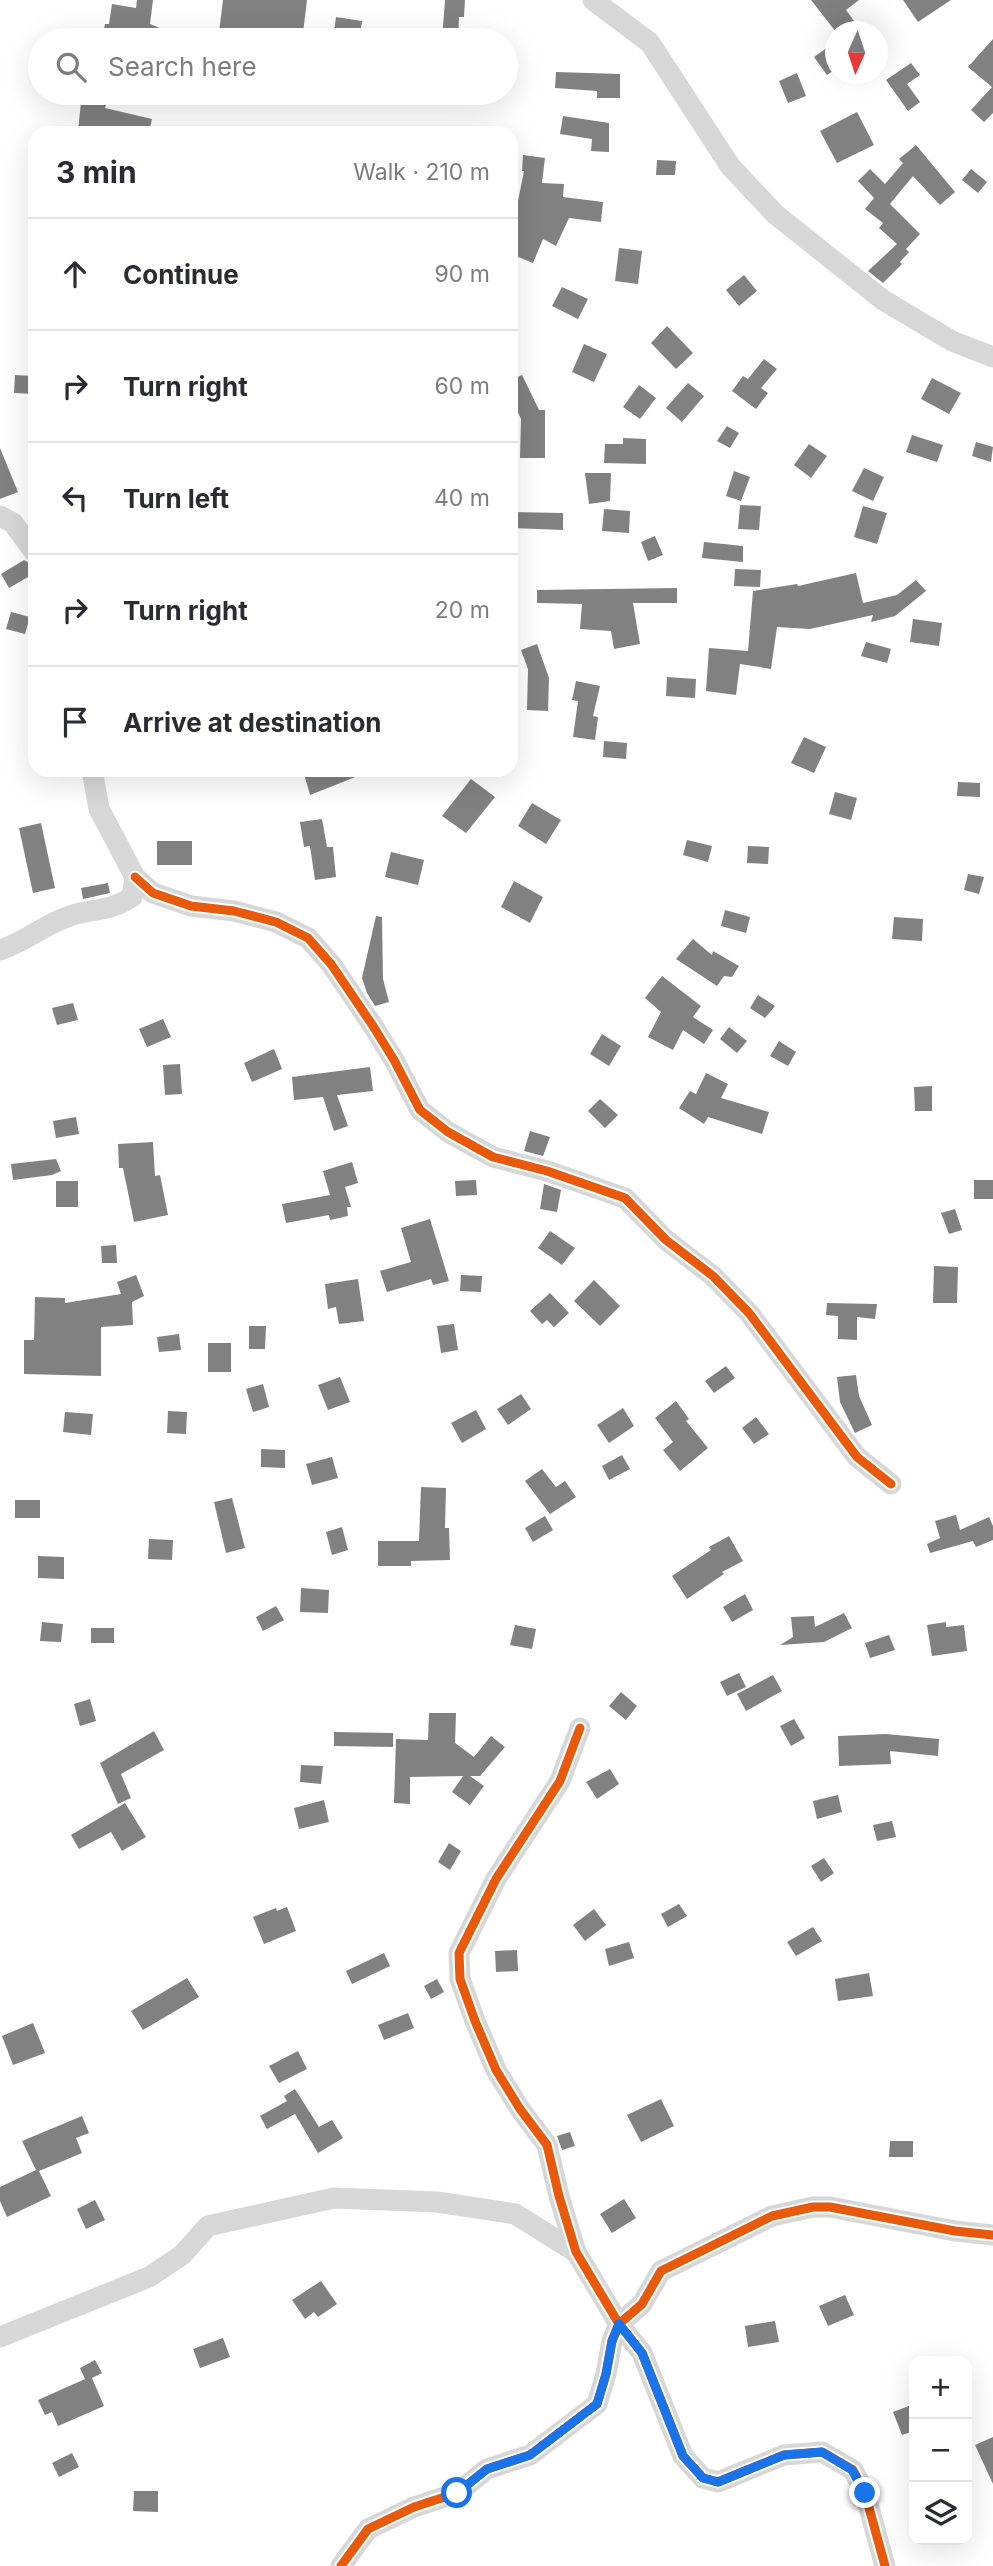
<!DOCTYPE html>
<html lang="en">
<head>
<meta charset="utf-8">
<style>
  body { margin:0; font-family:Inter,sans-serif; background:#f2f2f3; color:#2b2b33 }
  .controls { position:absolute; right:21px; bottom:21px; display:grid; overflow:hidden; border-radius:14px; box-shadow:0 7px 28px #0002 }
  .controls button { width:63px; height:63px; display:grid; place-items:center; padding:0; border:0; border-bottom:2px solid #e1e1e2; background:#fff; color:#2b2b33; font:35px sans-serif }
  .compass { position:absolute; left:825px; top:21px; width:63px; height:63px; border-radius:50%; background:#fff; box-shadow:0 7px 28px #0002; rotate:183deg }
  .stop { position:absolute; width:21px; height:21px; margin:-16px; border:5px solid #1a73e8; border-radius:50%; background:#fff }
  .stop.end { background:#1a73e8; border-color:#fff; box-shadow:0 2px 7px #0008 }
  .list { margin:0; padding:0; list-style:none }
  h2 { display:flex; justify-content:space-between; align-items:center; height:91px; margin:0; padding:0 28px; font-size:30px }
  h2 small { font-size:23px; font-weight:400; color:#7c7c81 }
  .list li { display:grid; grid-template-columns:46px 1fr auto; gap:21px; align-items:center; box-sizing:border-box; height:112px; padding:0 28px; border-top:2px solid #e1e1e2 }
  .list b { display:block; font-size:26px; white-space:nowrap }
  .list em { font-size:23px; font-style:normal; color:#7c7c81 }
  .icon { flex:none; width:38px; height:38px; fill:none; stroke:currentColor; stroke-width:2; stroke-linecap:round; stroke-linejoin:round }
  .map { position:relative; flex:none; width:993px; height:2566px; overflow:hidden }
  .search { position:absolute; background:#fff; box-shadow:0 7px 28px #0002; left:28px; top:28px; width:490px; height:77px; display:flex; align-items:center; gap:18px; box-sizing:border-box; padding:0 24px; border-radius:38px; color:#7c7c81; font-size:26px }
  .panel { position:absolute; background:#fff; box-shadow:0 7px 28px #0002; left:28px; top:126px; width:490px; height:651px; border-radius:21px }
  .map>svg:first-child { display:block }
</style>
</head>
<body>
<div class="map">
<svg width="993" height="2566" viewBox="0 0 993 2566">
  <rect width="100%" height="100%" fill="#fff"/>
  <g fill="#818181">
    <polygon points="137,0 153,0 150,24 189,40 102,40 105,24 109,24 112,4 136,8"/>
    <polygon points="223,0 307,0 303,33 271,30 271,40 218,40"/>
    <polygon points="445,0 465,0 464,17 459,17 458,40 442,40"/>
    <polygon points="811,0 859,0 846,10 862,32 836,32"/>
    <polygon points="903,0 951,0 918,22"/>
    <polygon points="336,17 362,21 359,40 333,40"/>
    <polygon points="993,39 993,113 984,122 971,110 992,87 968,67"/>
    <polygon points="828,47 836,57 836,69 827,75 814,57"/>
    <polygon points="911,63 920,75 907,84 920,102 908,111 886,80"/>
    <polygon points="556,72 620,74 620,98 597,98 597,91 555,88"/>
    <polygon points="797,73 806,96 788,103 779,81"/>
    <polygon points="81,102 106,105 105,108 152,119 149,133 78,131"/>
    <polygon points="857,112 874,145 837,163 820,131"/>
    <polygon points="563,116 609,123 609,152 591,151 592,139 560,134"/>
    <polygon points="916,145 955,192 940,205 913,176 890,204 920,234 906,249 909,252 900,262 902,264 883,283 868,271 897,244 879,228 883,223 865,209 874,198 858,181 870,169 885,184 903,163 899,159"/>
    <polygon points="523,155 545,158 542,183 564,184 563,197 603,202 601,222 569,218 556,246 543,239 533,263 511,254 511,205 517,206 524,171 522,171"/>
    <polygon points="657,160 676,161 675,175 656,175"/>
    <polygon points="971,169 987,182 978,193 962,180"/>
    <polygon points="619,248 642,251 638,284 615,281"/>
    <polygon points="744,275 757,291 739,306 726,290"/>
    <polygon points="562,287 588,299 578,319 552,306"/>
    <polygon points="667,326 693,353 676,369 651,343"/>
    <polygon points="584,344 607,354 594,382 572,372"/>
    <polygon points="764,359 777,369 761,388 768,393 756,409 732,391 743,376 748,379"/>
    <polygon points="15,375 35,376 35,394 14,393"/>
    <polygon points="522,375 539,410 545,410 545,458 520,458 521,419 511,397 511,380"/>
    <polygon points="932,378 961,393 949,414 921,399"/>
    <polygon points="688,383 704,396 682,422 666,408"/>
    <polygon points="639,385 656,398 640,419 623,407"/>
    <polygon points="727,426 739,433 730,448 717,441"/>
    <polygon points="912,435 943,445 937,462 906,452"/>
    <polygon points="623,438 646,439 646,464 604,463 605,444 623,444"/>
    <polygon points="976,442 993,447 991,462 972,456"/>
    <polygon points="809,444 827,456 811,478 794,465"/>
    <polygon points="0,448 18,492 0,499"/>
    <polygon points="864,468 884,477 873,501 852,491"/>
    <polygon points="734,471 750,477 741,501 726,496"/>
    <polygon points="585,473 611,473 610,501 589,504"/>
    <polygon points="740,505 761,506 759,530 738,529"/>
    <polygon points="863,506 887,513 877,544 854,537"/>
    <polygon points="604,509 630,511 629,533 602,531"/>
    <polygon points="511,512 563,513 563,530 511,528"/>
    <polygon points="655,536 663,555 648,561 641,542"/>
    <polygon points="704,542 743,546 743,562 702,558"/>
    <polygon points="24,560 35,566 35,573 9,588 1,574"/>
    <polygon points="735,569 761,570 760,587 734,586"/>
    <polygon points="856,573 863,603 897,595 916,580 926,591 895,616 871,622 873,615 810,629 777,627 771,669 740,664 736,695 706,691 709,648 748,651 753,591 797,584 798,586"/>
    <polygon points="677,588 677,603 633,603 640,644 614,649 611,631 580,629 582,604 537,603 537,590"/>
    <polygon points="11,612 30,617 25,634 6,629"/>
    <polygon points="913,619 942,623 939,646 910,642"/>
    <polygon points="866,642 891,649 887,663 861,656"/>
    <polygon points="537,644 549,678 548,711 527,710 528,669 521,650"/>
    <polygon points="667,677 696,679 695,698 666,696"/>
    <polygon points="576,681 600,686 593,716 598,717 595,740 573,737 578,701 572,700"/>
    <polygon points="804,737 826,747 814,773 791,763"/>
    <polygon points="604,741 627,743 626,759 603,757"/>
    <polygon points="303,770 373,770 310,795"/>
    <polygon points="471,779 495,797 466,833 442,816"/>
    <polygon points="958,782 980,783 980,797 957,796"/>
    <polygon points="835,792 857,798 851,820 829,814"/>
    <polygon points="532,803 561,820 546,844 518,826"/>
    <polygon points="322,819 327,847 333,847 336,877 315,880 310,846 304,847 300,822"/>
    <polygon points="41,823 55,888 33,893 19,828"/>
    <polygon points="687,840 712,846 708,862 683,855"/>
    <rect x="157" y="841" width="35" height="24"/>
    <polygon points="748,846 769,847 768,864 747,863"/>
    <polygon points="391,852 424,860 418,885 385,877"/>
    <polygon points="968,874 984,877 979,894 964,890"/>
    <polygon points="514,881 543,897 530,923 501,907"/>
    <polygon points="108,883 110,893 83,899 81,888"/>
    <polygon points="725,910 750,917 746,933 721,926"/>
    <polygon points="376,916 382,917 383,979 389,1002 375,1006 367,993 362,978"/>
    <polygon points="894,917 923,919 922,941 892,939"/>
    <polygon points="693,939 712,955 713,951 739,966 732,977 724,976 717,986 676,959"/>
    <polygon points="662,976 701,1006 693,1017 713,1030 704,1044 683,1030 673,1050 648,1037 661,1012 645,998"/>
    <polygon points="758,995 775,1006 765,1018 750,1008"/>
    <polygon points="73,1003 78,1020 57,1025 52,1008"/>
    <polygon points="163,1019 171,1037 147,1047 139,1029"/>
    <polygon points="729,1027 747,1041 737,1053 720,1039"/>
    <polygon points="602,1034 621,1046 609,1066 590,1054"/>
    <polygon points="779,1041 796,1052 788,1066 770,1056"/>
    <polygon points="274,1049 282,1069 252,1082 244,1063"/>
    <polygon points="180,1064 182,1094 165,1095 163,1065"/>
    <polygon points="370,1067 373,1091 337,1095 348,1126 334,1131 323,1097 294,1100 292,1077"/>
    <polygon points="706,1073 728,1084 721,1098 769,1112 762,1134 708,1117 704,1124 679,1108 690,1091 696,1094"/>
    <polygon points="932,1086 932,1111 915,1111 914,1087"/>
    <polygon points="600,1099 618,1115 605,1128 588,1111"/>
    <polygon points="76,1117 79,1134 56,1138 53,1121"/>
    <polygon points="530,1131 550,1137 543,1156 524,1151"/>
    <polygon points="153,1142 155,1176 160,1175 168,1215 134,1222 123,1168 119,1168 118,1144"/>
    <polygon points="56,1159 61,1171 52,1175 13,1180 11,1164"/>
    <polygon points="352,1162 358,1183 345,1187 351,1207 347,1207 348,1216 330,1220 329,1215 286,1223 282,1204 330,1195 323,1171"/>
    <polygon points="476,1180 477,1195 456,1196 455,1181"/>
    <rect x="974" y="1180" width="19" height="19"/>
    <rect x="56" y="1181" width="22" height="26"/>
    <polygon points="544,1184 561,1190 557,1212 540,1209"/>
    <polygon points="955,1209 962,1230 949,1234 941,1213"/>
    <polygon points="430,1219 449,1281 433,1285 431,1279 387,1292 380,1271 411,1262 401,1228"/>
    <polygon points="550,1231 575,1248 562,1265 538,1248"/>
    <polygon points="116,1245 117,1263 102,1263 101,1246"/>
    <polygon points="934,1266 958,1267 957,1303 933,1303"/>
    <polygon points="136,1275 144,1296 132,1302 133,1325 101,1327 101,1376 24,1374 24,1340 34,1340 35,1297 65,1298 65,1303 121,1294 117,1282"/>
    <polygon points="461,1275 482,1276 481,1292 460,1291"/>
    <polygon points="358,1279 364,1321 339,1324 336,1307 328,1309 325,1284"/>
    <polygon points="594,1280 620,1306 600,1326 574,1301"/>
    <polygon points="550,1293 569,1313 554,1327 547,1320 542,1324 530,1311"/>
    <polygon points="827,1303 877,1304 875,1319 857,1317 857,1340 838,1339 838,1316 826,1315"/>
    <polygon points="454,1324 458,1350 441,1353 437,1326"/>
    <polygon points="249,1326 266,1326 265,1349 249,1349"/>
    <polygon points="179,1334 181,1350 159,1352 157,1337"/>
    <rect x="208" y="1343" width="23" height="29"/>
    <polygon points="726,1366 735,1378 714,1393 705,1381"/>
    <polygon points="856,1375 859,1396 872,1425 855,1433 840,1402 837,1377"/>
    <polygon points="340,1377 350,1402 328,1410 318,1385"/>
    <polygon points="263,1384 269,1407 253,1412 246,1389"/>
    <polygon points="521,1394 531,1409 508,1425 497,1409"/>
    <polygon points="676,1401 689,1419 686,1421 708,1448 680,1471 663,1450 673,1442 655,1418"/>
    <polygon points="623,1408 634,1426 609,1443 597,1425"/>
    <polygon points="476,1410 486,1429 462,1443 451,1423"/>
    <polygon points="168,1411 187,1412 186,1434 167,1433"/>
    <polygon points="65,1412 93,1414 91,1435 63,1432"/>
    <polygon points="756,1417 769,1434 754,1444 742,1428"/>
    <polygon points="261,1449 285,1450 285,1468 261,1467"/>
    <polygon points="622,1455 630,1469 609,1480 602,1466"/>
    <polygon points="332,1457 338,1478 312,1485 306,1464"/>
    <polygon points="542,1469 556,1487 565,1481 576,1497 550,1514 525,1481"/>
    <polygon points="421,1487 446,1488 445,1528 449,1528 450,1560 411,1561 411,1566 378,1566 378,1541 419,1541"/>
    <polygon points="232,1498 245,1548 226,1553 214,1502"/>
    <rect x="15" y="1500" width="25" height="18"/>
    <polygon points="956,1515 960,1530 989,1517 993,1526 993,1540 976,1547 973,1541 930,1553 927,1544 940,1538 935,1521"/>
    <polygon points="545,1516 553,1530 533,1542 525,1528"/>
    <polygon points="342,1527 348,1550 332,1555 326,1532"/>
    <polygon points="729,1536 743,1561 722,1572 724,1574 687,1599 672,1576 711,1550 709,1547"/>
    <polygon points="149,1539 173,1540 172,1560 148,1559"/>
    <polygon points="38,1556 64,1557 64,1579 38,1578"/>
    <polygon points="301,1588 329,1590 328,1613 300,1612"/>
    <polygon points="745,1594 753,1610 732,1622 723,1607"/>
    <polygon points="276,1606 284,1620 263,1631 256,1617"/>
    <polygon points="844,1613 852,1628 824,1642 780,1645 793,1637 791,1617 814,1616 815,1627"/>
    <polygon points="42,1622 63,1624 61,1642 40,1641"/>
    <polygon points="946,1622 946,1627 964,1625 967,1651 932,1656 927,1625"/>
    <polygon points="515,1625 536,1629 532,1649 510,1645"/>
    <rect x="91" y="1628" width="23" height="15"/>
    <polygon points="889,1635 895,1650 870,1658 865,1643"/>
    <polygon points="739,1673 746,1687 727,1696 720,1682"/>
    <polygon points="773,1675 782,1691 746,1711 737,1694"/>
    <polygon points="621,1692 637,1706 626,1720 609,1706"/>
    <polygon points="90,1699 96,1721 80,1726 74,1704"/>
    <polygon points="429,1713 456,1713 455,1743 474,1757 491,1736 505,1747 480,1776 470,1776 484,1786 470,1805 452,1792 463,1776 410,1777 410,1804 394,1803 396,1739 428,1740"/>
    <polygon points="794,1719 805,1738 791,1746 780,1726"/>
    <polygon points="154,1731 164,1750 121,1774 131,1798 118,1804 100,1763"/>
    <polygon points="334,1732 393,1733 393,1747 334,1746"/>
    <polygon points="886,1734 939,1739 938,1756 890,1751 891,1764 839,1766 838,1736"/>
    <polygon points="301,1765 323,1766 321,1784 300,1782"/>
    <polygon points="610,1769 619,1784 597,1799 586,1782"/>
    <polygon points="838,1795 842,1812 817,1819 813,1801"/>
    <polygon points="324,1800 329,1822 299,1829 294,1808"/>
    <polygon points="125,1803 146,1837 122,1851 111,1832 79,1849 71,1835"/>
    <polygon points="892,1821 896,1837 877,1841 873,1825"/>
    <polygon points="449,1843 461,1851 450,1870 438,1862"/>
    <polygon points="824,1858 834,1873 821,1882 811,1866"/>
    <polygon points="679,1904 687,1916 668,1927 661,1914"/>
    <polygon points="287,1907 296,1931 264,1944 253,1917 276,1908 277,1911"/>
    <polygon points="594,1909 606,1925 585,1941 573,1925"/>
    <polygon points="813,1927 822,1941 796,1956 787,1942"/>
    <polygon points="629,1942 634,1958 609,1966 605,1949"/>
    <polygon points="517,1950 518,1971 496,1972 495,1951"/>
    <polygon points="384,1953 390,1966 352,1984 346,1971"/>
    <polygon points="869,1973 873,1996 838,2001 835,1979"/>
    <polygon points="187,1978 199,1997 143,2030 131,2011"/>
    <polygon points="437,1979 444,1992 431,1999 424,1986"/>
    <polygon points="408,2013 414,2028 384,2040 378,2025"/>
    <polygon points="33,2023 45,2053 13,2065 2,2036"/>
    <polygon points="298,2051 307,2069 279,2083 269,2066"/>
    <polygon points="295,2089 319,2127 332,2120 343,2138 318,2153 295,2114 267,2129 260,2116 287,2101 284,2096"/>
    <polygon points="661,2099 674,2126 641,2142 627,2115"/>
    <polygon points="82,2116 89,2133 76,2138 82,2153 39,2171 51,2196 7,2217 0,2201 0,2187 36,2170 22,2141"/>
    <polygon points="570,2132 575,2146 562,2150 557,2136"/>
    <polygon points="890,2141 913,2141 913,2157 889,2157"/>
    <polygon points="624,2199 636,2218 612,2233 600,2214"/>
    <polygon points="95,2200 105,2220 86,2229 77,2209"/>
    <polygon points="321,2281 337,2304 318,2317 314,2312 305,2319 292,2300"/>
    <polygon points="845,2295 854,2315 828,2326 819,2306"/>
    <polygon points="775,2321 779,2342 748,2347 745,2326"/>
    <polygon points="223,2338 230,2357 200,2368 193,2349"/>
    <polygon points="95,2360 102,2373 92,2378 104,2406 58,2426 52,2412 45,2415 38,2400 85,2379 80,2368"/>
    <polygon points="914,2404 914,2431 902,2435 893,2412"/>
    <polygon points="993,2437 993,2484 975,2445"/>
    <polygon points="72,2453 79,2467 59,2477 52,2463"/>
    <polygon points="134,2491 158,2491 158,2512 133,2511"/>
  </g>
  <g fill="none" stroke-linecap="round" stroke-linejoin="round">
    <g stroke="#d7d7d7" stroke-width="21">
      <polyline points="593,0 650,43 730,166 775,214 883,300 952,341 993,357"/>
      <polyline points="0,516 13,523 35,553"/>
      <polyline points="135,877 153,893 191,906 234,911 276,922 308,938 331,964 373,1026 394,1060 420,1110 448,1132 493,1157 547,1171 625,1198 666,1240 713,1276 749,1313 857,1457 891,1484"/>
      <path d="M0 950C25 942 45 924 70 916 94 908 109 912 132 897L135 877 99 809 92 770"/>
      <polyline points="580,1728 560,1781 496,1879 459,1953 460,1979 475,2021 496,2070 520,2109 547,2145 559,2196 576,2252 619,2324 642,2353 683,2456 703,2478 718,2482 784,2455 822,2452 853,2470 865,2493 885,2566"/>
      <polyline points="0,2337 149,2277 182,2255 208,2226 334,2198 437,2202 515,2214 576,2252"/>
      <polyline points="341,2566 368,2529 414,2507 457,2493 487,2469 530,2455 597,2404 606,2374 612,2341 619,2324 642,2304 661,2271 772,2216 813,2207 830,2207 955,2231 993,2235"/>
    </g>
    <defs>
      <g id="cycleway">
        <polyline points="135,877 153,893 191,906 234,911 276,922 308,938 331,964 373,1026 394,1060 420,1110 448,1132 493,1157 547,1171 625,1198 666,1240 713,1276 749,1313 857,1457 891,1484"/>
        <polyline points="580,1728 560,1781 496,1879 459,1953 460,1979 475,2021 496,2070 520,2109 547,2145 559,2196 576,2252 619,2324 642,2353 683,2456 703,2478 718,2482 784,2455 822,2452 853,2470 865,2493 885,2566"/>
        <polyline points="341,2566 368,2529 414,2507 457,2493 487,2469 530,2455 597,2404 606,2374 612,2341 619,2324 642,2304 661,2271 772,2216 813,2207 830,2207 955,2231 993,2235"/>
      </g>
    </defs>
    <use href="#cycleway" stroke="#fff" stroke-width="13"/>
    <use href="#cycleway" stroke="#e8590c" stroke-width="9"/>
  </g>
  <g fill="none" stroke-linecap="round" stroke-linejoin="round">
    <polyline stroke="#1a73e8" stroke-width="9" points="457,2493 487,2469 530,2455 597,2404 606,2374 612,2341 619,2324 642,2353 683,2456 703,2478 718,2482 784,2455 822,2452 852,2470 865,2493"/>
  </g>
</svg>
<div class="controls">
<button>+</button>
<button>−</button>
<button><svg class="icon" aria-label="layers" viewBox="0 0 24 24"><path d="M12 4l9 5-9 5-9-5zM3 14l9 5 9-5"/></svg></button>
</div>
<svg class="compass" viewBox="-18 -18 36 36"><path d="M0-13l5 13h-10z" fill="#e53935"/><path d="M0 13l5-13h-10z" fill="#7c7c81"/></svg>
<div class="stop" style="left:457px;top:2493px"></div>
<div class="stop end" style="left:865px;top:2493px"></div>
<div class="search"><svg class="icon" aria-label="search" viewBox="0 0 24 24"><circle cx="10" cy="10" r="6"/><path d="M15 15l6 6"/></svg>Search here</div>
<section class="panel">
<h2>3 min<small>Walk · 210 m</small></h2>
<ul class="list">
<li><svg class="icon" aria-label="ahead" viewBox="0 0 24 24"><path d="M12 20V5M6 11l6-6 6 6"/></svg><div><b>Continue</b></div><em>90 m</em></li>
<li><svg class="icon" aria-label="right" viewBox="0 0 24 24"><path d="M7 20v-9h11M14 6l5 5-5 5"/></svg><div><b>Turn right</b></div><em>60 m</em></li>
<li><svg class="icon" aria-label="left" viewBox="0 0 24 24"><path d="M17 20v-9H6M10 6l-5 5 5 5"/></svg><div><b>Turn left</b></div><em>40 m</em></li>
<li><svg class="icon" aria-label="right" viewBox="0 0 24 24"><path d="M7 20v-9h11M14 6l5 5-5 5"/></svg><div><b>Turn right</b></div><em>20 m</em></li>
<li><svg class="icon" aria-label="arrive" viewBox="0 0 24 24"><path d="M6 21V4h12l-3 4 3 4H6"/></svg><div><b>Arrive at destination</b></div></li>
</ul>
</section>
</div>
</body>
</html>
